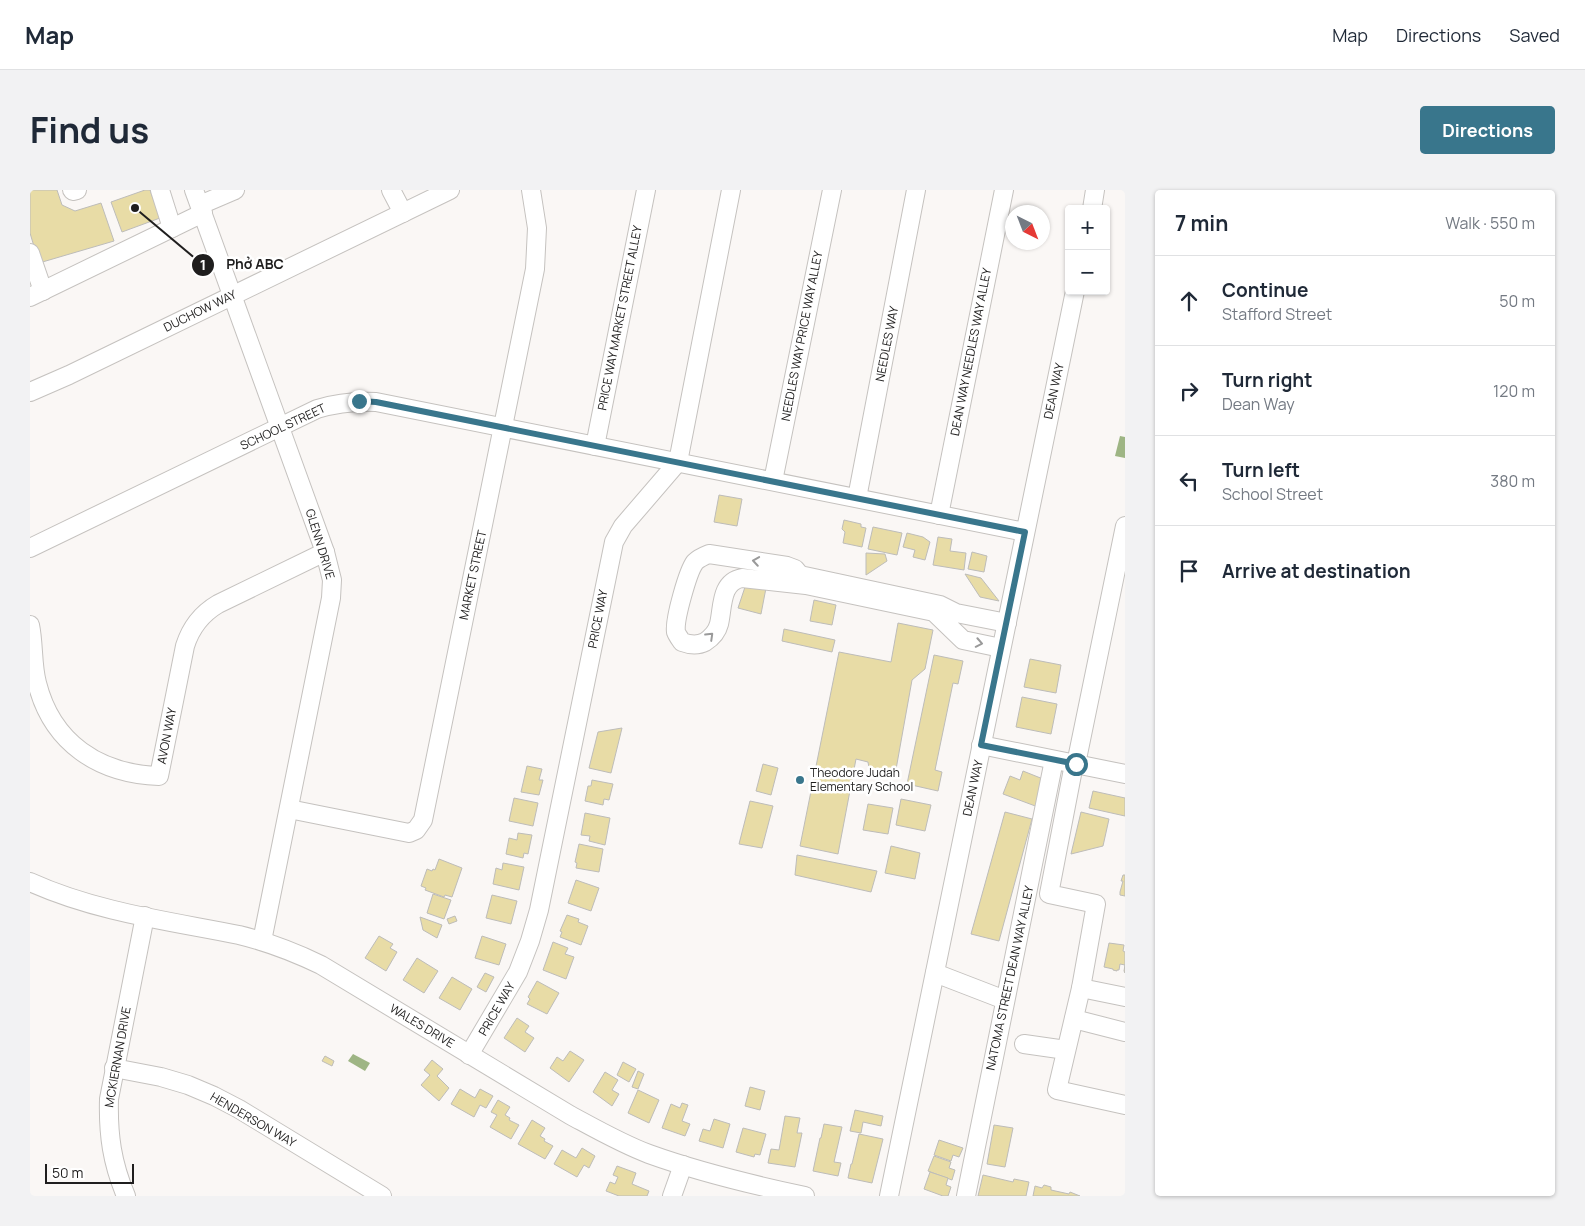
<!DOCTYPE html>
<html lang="en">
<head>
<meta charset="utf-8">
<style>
  body { margin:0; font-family:Manrope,sans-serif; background:#f2f2f3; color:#1f2937 }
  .controls { position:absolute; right:15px; top:15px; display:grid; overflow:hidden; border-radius:5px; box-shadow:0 1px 4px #0004 }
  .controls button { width:45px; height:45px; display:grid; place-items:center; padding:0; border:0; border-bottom:1px solid #e0e1e3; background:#fff; color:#1f2937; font:25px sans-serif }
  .compass { position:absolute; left:975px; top:15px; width:45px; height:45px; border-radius:50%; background:#fff; box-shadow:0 1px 4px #0004; rotate:138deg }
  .scale { position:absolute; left:15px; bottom:12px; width:89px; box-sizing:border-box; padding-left:5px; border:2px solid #1f1e1e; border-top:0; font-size:14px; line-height:18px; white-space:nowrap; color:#1f1e1e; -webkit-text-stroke:4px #fff; paint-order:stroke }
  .stop { position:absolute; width:15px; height:15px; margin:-11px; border:4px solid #39768c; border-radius:50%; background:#fff }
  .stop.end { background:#39768c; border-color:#fff; box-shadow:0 1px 5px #0008 }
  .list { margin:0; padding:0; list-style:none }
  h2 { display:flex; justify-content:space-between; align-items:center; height:65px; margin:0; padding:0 20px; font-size:21px }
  h2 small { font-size:16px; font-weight:400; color:#747a83 }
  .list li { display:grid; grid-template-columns:32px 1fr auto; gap:15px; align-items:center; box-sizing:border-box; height:90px; padding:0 20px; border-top:1px solid #e0e1e3 }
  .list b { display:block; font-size:19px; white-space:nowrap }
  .list p { margin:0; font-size:16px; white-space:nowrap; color:#747a83 }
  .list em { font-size:16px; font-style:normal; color:#747a83 }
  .icon { flex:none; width:28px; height:28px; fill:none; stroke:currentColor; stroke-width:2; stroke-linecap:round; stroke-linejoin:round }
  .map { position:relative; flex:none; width:1095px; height:1006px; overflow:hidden; border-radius:5px }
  header { display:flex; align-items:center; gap:30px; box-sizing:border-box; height:70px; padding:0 25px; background:#fff; border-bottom:1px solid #e0e1e3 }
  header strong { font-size:24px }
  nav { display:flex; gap:28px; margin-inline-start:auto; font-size:18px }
  .intro { display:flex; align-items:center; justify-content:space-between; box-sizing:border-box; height:120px; padding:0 30px }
  h1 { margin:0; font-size:35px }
  .button { padding:12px 22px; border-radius:5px; background:#39768c; color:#fff; font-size:18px; font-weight:700 }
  main { display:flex; gap:30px; padding:0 30px }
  aside { flex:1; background:#fff; border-radius:5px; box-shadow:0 1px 4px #0004 }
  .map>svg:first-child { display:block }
</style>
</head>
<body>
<header>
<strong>Map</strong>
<nav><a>Map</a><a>Directions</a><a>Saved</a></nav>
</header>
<div class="intro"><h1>Find us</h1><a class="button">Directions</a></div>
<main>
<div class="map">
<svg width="1095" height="1006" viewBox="0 0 1095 1006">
  <rect width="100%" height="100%" fill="#faf7f5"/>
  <g fill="#9eb584">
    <polygon points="1090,246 1095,247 1095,268 1085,266"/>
    <polygon points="323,864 340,873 335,881 318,871"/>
  </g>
  <g fill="#e8dca6" stroke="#bdbcb9">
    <polygon points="0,0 27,0 32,15 45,21 71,13 84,51 9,73 0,43"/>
    <polygon points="115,0 120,0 130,28 92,42 81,12"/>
    <polygon points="689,305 712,309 707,336 684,332"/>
    <polygon points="814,330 831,334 831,337 836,338 832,357 813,353 815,342 812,339"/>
    <polygon points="843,337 872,343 867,365 838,359"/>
    <polygon points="877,343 893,347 900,352 895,370 883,367 885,360 873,357"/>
    <polygon points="908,347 922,349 920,361 936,363 934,380 903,375"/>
    <polygon points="942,362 957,366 954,382 938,379"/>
    <polygon points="836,363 855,364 857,371 836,385"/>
    <polygon points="935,384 951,388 969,411 950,407"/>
    <polygon points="716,394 736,398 731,424 708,418"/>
    <polygon points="784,410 806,415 802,435 780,431"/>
    <polygon points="868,433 903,440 895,479 882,490 865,585 839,578 838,572 826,569 808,664 770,656 809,462 861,472"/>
    <polygon points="754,439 805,450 802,462 752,451"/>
    <polygon points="904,465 933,471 928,494 923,493 905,580 912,582 908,601 877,594"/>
    <polygon points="1000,469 1031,475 1026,503 994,497"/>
    <polygon points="992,507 1027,514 1021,544 986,537"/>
    <polygon points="592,538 581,583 559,578 568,542"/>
    <polygon points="733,574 748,578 741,605 726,601"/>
    <polygon points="497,576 512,579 509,590 513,590 509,605 491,602"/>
    <polygon points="993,581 1018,591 1008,617 973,604 980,586 990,590"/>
    <polygon points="562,590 583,594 579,610 574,609 573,615 555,611 558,596 561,596"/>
    <polygon points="1063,601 1095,608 1095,626 1059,618"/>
    <polygon points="484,608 508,613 503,636 479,631"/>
    <polygon points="871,609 901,615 895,641 866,635"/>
    <polygon points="720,611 743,616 732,658 709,654"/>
    <polygon points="838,614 863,618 858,644 833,640"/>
    <polygon points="975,622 1002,629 969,751 941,744"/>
    <polygon points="1051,622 1079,629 1073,656 1041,664"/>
    <polygon points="555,623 580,628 575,655 559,651 560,646 551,645"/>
    <polygon points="488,643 502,645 498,664 494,663 493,668 476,664 479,648 487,650"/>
    <polygon points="549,654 573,659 569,682 546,678 547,673 545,672"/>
    <polygon points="861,656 890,663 885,689 855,683"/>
    <polygon points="767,665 847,681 841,702 765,685"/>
    <polygon points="409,669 432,678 422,707 415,705 414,707 395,700 396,698 391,696 397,679 402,681 403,679 405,680"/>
    <polygon points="473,673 494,677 489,700 463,694 466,678 472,680"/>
    <polygon points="1093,685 1095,685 1095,706 1090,705 1090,702 1093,691 1091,691"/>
    <polygon points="546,690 569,698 561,721 538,713"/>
    <polygon points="403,704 421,710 414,729 397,723"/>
    <polygon points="462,705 487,711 481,734 456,728"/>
    <polygon points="537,725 549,729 548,732 558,736 551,755 530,747 532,742 530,741"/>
    <polygon points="425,726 427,731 419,734 417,729"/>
    <polygon points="390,727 412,735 407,748 393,740"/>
    <polygon points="349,746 363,754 360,758 367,762 356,781 335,768"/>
    <polygon points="452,746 476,754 469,775 445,768"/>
    <polygon points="523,752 538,758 535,764 544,767 536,789 513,780"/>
    <polygon points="1079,753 1094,755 1093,761 1095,762 1095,783 1094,781 1095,775 1090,774 1089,780 1087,780 1087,781 1083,780 1083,779 1074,777"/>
    <polygon points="387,768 408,781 394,803 373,790"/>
    <polygon points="455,783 464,787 456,802 447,797"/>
    <polygon points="422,787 442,799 430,820 409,808"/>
    <polygon points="507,791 529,803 517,824 497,814 500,809 498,807"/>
    <polygon points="487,828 499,836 495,842 504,848 495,862 474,848"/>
    <polygon points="540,861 554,870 539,892 520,878 527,867 533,871"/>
    <polygon points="295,866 304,871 302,876 292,871"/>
    <polygon points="402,870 413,879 407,886 419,898 409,911 391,895 400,885 394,880"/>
    <polygon points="593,872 606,879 599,892 587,885"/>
    <polygon points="608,881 614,884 608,899 602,897"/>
    <polygon points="575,882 588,890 582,900 589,904 582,916 563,902"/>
    <polygon points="720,897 735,901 730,920 715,916"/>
    <polygon points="430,899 445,908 450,899 463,906 456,918 450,915 444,927 421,914"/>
    <polygon points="608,900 629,910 619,933 598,923"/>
    <polygon points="468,910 480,917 475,925 480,928 479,930 489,935 481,949 460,937 467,925 461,922"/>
    <polygon points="652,913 658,915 652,931 660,934 655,946 632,938 641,914 650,918"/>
    <polygon points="825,920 853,926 851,936 833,932 831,943 820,941"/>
    <polygon points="755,926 770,928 767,943 772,943 765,977 738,973 741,959 749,960"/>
    <polygon points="684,929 700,934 693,958 669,951 673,939 680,941"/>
    <polygon points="502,930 515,938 510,946 515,949 514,951 523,956 515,969 488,954"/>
    <polygon points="794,934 812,937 804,972 811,973 808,986 783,981 790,948 791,948"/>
    <polygon points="964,935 983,938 975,977 957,974"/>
    <polygon points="713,938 736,944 730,965 725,964 724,967 706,962"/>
    <polygon points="829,944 853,949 842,993 818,988 821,974 822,974"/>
    <polygon points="909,950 933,958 929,967 923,965 921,971 904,965"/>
    <polygon points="552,958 565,966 559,978 554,975 547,987 524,974 532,960 546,968"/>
    <polygon points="904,966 921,972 919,978 925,980 922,990 898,981"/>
    <polygon points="587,976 606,983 602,994 619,1001 617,1006 589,1006 576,1001 580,992 585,994 588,987 583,985"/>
    <polygon points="900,982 918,988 916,995 921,997 918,1006 913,1006 894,999"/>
    <polygon points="953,985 983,992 984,989 999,992 996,1006 948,1006"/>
    <polygon points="1014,995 1021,997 1021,1000 1039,1004 1040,1002 1050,1006 1003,1006 1005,996 1012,998"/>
  </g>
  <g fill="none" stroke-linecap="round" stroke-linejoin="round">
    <defs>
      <g id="minor">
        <polyline points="42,0 43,1 47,0"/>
        <polyline points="130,0 142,38"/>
        <polyline points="164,0 295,362 302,390 301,408 232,751"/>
        <polyline points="361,0 373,23"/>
        <polyline points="170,15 205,0"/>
        <polyline points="1062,19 1065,0"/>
        <polyline points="0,63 13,101"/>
        <polyline points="0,107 173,23"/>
        <polyline points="0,202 39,185 420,0"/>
        <polyline points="565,256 616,0"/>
        <polyline points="743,291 802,0"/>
        <polyline points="827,308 886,0"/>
        <polyline points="909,325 974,0"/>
        <path d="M0 358 287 219C307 213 326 211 346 212L995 342"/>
        <path d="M0 435C4 454 2 474 7 493 22 553 69 584 129 586L155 456C161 437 171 424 188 414L295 362"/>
        <path d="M971 458 933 450 904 422 776 395 712 388C690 392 693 418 689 434 687 442 681 448 675 452 667 456 660 455 652 452 650 449 647 445 646 442 644 430 658 381 665 372 669 368 674 366 679 364L757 376 765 379 770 385 910 415 926 423 977 433"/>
        <polyline points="951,555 1095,584"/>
        <polyline points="1044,574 1019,704 1066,714 1051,798 1095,807"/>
        <polyline points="1046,574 1095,336"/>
        <polyline points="259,619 379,643 386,640 393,630 505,79 507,38 501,0"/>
        <path d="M0 692C66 722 139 731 209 745 238 752 264 762 291 775L540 925C566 939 592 954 619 964 669 982 723 995 775 1006"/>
        <polyline points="905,783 975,810"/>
        <polyline points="1051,798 1027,900 1095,915"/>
        <polyline points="1044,829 1095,842"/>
        <polyline points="994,854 1036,860"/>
        <polyline points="439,865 488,782 500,751 509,720 584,352 593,336 648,272 701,0"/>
        <polyline points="84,878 131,887 158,895 184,906 209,919 352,1006"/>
        <path d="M96 1006C82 973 78 945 79 909L115 726"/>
        <polyline points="642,1006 653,975"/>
        <polyline points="859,1006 1045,101"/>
        <polyline points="936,1006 1024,570"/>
      </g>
    </defs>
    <use href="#minor" stroke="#c5c2bf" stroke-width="20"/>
    <use href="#minor" stroke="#fff" stroke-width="18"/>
  </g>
  <defs><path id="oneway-chevron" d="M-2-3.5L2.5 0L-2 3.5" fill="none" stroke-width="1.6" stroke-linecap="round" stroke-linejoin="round" transform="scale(1.25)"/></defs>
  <g stroke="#9a9a9a">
    <use href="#oneway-chevron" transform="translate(726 371) rotate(-171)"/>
    <use href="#oneway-chevron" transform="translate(680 446) rotate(-44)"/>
    <use href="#oneway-chevron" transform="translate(949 453) rotate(11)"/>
  </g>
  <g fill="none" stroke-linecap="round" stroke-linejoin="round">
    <polyline stroke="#39768c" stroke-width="6" points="329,211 346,212 995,342 951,555 1046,574"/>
  </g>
  <circle fill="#39768c" stroke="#fff" stroke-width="2" cx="770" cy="590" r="5"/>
  <g text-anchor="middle" stroke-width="5" stroke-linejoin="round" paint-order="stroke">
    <g font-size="12" fill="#1f1e1e" stroke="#fff">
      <text transform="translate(170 121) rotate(-26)" y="4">DUCHOW WAY</text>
      <text transform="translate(590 128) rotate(-79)" y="4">PRICE WAY MARKET STREET ALLEY</text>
      <text transform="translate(772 146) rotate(-79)" y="4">NEEDLES WAY PRICE WAY ALLEY</text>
      <text transform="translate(857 154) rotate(-79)" y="4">NEEDLES WAY</text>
      <text transform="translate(941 162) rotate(-79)" y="4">DEAN WAY NEEDLES WAY ALLEY</text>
      <text transform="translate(1024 201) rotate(-78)" y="4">DEAN WAY</text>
      <text transform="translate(253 237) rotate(-25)" y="4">SCHOOL STREET</text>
      <text transform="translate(290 354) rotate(73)" y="4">GLENN DRIVE</text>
      <text transform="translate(443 385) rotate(-78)" y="4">MARKET STREET</text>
      <text transform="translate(568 429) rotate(-79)" y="4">PRICE WAY</text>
      <text transform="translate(137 546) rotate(-79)" y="4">AVON WAY</text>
      <text transform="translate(943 598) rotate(-78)" y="4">DEAN WAY</text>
      <text transform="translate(980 788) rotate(-78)" y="4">NATOMA STREET DEAN WAY ALLEY</text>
      <text transform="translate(467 819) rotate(-60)" y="4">PRICE WAY</text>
      <text transform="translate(392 836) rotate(31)" y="4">WALES DRIVE</text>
      <text transform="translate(88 867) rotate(-80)" y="4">MCKIERNAN DRIVE</text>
      <text transform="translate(223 930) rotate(30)" y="4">HENDERSON WAY</text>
    </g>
    <g font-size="12" fill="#1f1e1e" stroke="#fff" text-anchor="start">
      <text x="780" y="587">Theodore Judah<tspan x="780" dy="14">Elementary School</tspan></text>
    </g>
  </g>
  <path fill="none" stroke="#1f1e1e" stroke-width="2" d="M105 18L173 75"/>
  <g fill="#1f1e1e" stroke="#fff" stroke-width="2">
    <circle cx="105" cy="18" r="5"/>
    <circle cx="173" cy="75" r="12"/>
  </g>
  <g font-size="15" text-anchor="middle" font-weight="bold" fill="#fff">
    <text x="173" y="80">1</text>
  </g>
  <g font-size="14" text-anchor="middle" font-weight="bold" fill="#1f1e1e" stroke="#fff" stroke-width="5" stroke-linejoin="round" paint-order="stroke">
    <text x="225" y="79">Phở ABC</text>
  </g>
</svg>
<div class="controls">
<button>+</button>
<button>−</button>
</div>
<svg class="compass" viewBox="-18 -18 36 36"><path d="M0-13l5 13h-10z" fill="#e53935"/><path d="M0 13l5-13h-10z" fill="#747a83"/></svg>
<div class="scale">50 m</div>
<div class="stop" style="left:1046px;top:574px"></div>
<div class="stop end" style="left:329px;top:211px"></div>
</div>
<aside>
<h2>7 min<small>Walk · 550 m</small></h2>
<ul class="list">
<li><svg class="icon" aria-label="ahead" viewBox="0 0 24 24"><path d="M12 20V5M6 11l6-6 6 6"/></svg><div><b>Continue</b><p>Stafford Street</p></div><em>50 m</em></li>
<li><svg class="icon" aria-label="right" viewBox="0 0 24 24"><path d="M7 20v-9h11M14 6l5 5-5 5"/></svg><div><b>Turn right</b><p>Dean Way</p></div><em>120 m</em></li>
<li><svg class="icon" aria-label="left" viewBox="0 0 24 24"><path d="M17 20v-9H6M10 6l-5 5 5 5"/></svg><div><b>Turn left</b><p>School Street</p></div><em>380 m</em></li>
<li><svg class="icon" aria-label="arrive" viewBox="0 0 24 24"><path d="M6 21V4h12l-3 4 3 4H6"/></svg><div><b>Arrive at destination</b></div></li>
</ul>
</aside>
</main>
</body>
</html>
